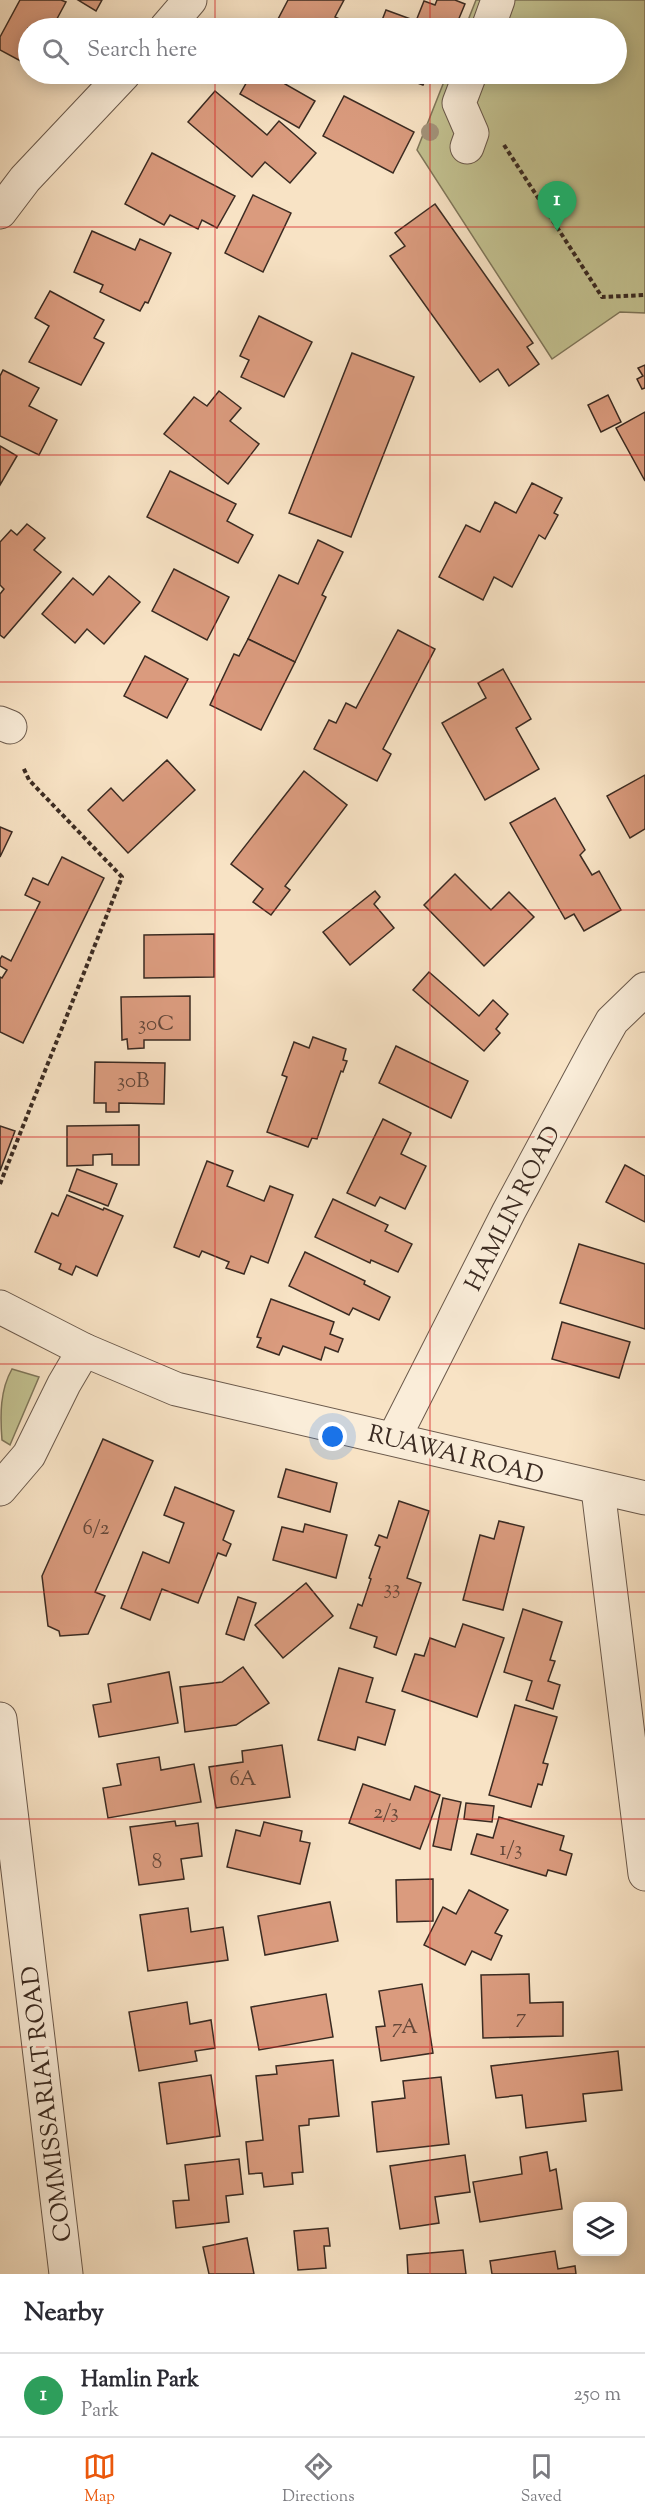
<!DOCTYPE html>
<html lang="en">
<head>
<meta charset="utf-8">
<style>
  body { margin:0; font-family:"Sorts Mill Goudy",serif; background:#f2f2f3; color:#2b2b33 }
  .controls { position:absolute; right:18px; bottom:18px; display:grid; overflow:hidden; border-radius:12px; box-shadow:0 3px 15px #0003 }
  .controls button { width:54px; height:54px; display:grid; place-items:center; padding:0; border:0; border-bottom:2px solid #e1e1e2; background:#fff; color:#2b2b33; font:30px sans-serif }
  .you { position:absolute; left:333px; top:1437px; width:21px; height:21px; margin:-15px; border:4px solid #fff; border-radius:50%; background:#1a73e8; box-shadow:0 0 0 9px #1a73e833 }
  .badge { display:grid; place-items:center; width:39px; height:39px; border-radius:50%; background:#ea580c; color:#fff; font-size:20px; font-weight:700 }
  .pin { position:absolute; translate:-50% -50px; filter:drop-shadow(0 2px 3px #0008) }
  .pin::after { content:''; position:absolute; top:32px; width:21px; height:18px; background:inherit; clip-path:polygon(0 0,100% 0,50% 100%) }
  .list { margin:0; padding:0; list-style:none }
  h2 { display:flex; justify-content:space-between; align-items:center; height:78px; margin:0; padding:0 24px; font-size:26px }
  h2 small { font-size:20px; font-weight:400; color:#7c7c81 }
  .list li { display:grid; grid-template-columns:39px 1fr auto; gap:18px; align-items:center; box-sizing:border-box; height:84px; padding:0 24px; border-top:2px solid #e1e1e2 }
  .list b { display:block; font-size:22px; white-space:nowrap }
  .list p { margin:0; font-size:20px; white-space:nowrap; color:#7c7c81 }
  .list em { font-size:20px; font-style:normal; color:#7c7c81 }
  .icon { flex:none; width:33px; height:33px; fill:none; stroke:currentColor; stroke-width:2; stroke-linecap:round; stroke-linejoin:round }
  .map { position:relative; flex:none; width:645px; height:2274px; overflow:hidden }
  .search { position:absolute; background:#fff; box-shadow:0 3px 15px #0003; left:18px; right:18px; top:18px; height:66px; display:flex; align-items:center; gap:15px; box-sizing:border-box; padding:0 21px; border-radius:33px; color:#7c7c81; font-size:22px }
  .sheet { height:162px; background:#fff }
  nav { display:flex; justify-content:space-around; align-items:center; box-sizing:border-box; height:84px; border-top:2px solid #e1e1e2; background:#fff; font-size:16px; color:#7c7c81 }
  nav a { display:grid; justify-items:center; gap:3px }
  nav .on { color:#ea580c }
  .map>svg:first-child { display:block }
</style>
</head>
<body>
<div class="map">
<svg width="645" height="2274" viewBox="0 0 645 2274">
  <rect width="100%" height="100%" fill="#f8e3c5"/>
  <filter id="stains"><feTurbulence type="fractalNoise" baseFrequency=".00333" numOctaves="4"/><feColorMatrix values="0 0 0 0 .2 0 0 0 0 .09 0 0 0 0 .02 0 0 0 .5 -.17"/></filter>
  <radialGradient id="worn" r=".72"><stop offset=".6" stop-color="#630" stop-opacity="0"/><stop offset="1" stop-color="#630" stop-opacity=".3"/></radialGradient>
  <g fill="#c3c291" stroke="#7f765a" stroke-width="1.5">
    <polygon points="476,0 645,0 645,313 620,312 552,359 417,150 447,74 616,74 616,28 465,28"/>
    <path d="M12 1369 39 1377 10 1445 2 1440C0 1415 0 1390 12 1369Z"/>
  </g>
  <g fill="#da9b7e" stroke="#3b2b22" stroke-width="1.5">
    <polygon points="20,0 61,0 66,2 52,28 28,28 28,65 0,50 0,37"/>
    <polygon points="78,0 102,0 96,11"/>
    <polygon points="288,0 344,0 335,17 344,21 340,28 287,28 276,23"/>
    <polygon points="437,0 455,0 465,4 455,28 379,28 386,10 416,21 424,1 435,5"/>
    <polygon points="241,74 291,74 285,84 315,101 299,128 240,94 249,78"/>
    <polygon points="393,74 428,74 423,85"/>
    <polygon points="215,91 267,135 279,121 316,153 290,183 265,162 252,177 188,122"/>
    <polygon points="344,96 414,132 393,173 323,136"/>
    <polygon points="152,153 235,196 217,228 202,220 198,229 170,215 164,225 125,204"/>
    <polygon points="253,195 291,213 263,272 225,253"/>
    <polygon points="435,204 533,343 527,347 539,364 509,386 498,369 480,382 390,256 405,246 395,233"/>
    <polygon points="92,231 135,250 140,239 171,253 148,303 145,302 140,311 100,292 103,285 74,272"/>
    <polygon points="50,291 104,320 94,338 104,343 81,385 29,362 49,326 35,318"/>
    <polygon points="259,316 312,342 284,397 241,377 249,360 240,356"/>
    <polygon points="352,353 414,377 351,537 289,513"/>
    <polygon points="645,365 645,388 642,389 637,379 643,376 638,368"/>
    <polygon points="3,370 39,388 29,406 57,420 39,455 0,436 0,376"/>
    <polygon points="219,391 241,408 230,421 259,444 228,484 164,434 194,397 207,406"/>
    <polygon points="608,395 621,422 601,432 588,405"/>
    <polygon points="645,412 645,481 616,428"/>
    <polygon points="0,446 17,456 0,485"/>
    <polygon points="170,471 236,504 227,521 253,535 238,563 147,517"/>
    <polygon points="532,483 562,498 554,513 558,515 545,539 539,535 512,587 494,577 483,600 439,577 466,525 480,532 495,502 516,513"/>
    <polygon points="27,524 45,538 34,550 61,572 4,638 0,635 0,594 4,589 0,585 0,542 11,530 17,535"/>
    <polygon points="318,540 343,552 322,595 326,597 295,662 248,639 279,575 298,584"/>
    <polygon points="174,569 229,597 207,640 152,611"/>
    <polygon points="109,576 140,602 104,644 87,629 75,643 42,614 73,578 93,595"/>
    <polygon points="398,630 435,649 383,749 391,754 377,781 314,749 329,720 336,723 346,703 356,708"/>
    <polygon points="248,639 295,662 261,730 210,705 234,654 239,656"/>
    <polygon points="145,656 188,679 167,718 124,696"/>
    <polygon points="503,669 531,719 516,728 539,769 485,800 442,723 486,698 478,683"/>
    <polygon points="167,760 195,790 128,853 88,810 111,788 123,801"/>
    <polygon points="304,771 347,805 285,886 290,890 271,915 253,902 263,889 231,864"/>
    <polygon points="645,775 645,829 630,838 607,796"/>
    <polygon points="555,798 585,850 580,855 592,875 599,871 621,910 584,931 574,914 565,919 510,823"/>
    <polygon points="0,827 12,832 0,857"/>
    <polygon points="62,857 104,878 23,1043 0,1032 0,977 2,978 7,970 0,966 0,959 2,956 11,961 40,902 25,895 33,878 48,885"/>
    <polygon points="455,874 491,910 509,892 534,917 484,966 424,905"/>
    <polygon points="375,891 380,897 374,904 394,928 350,965 323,932"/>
    <polygon points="214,934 214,977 144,978 144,935"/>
    <polygon points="429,972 479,1016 493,1000 508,1014 496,1029 500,1033 484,1051 413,990"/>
    <polygon points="190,996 190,1040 144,1040 144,1048 128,1049 127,1039 122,1040 121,997"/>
    <polygon points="313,1037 346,1049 343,1060 347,1061 343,1072 341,1071 317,1139 312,1138 308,1147 267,1132 287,1077 282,1075 294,1042 309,1048"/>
    <polygon points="396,1046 468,1081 451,1118 379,1083"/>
    <polygon points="95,1062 165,1063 164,1104 119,1103 119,1112 106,1112 106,1103 94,1103"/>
    <polygon points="383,1119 411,1133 401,1154 426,1166 405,1209 380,1197 375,1206 347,1193"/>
    <polygon points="139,1125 139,1165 112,1165 112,1154 93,1155 93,1165 67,1166 67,1126"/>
    <polygon points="0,1126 15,1131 0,1171"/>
    <polygon points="207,1161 233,1171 227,1186 264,1201 270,1186 293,1195 268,1263 251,1256 244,1274 226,1268 229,1262 202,1251 199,1257 174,1247"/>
    <polygon points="625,1165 645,1176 645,1222 606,1202"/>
    <polygon points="77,1169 117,1184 108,1206 69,1191"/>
    <polygon points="67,1195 103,1210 104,1208 123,1216 97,1276 76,1266 72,1275 59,1269 61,1264 35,1252 52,1213 58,1216"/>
    <polygon points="333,1199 388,1225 385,1231 412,1244 398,1272 371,1260 370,1263 315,1237"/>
    <polygon points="579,1244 645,1264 645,1329 560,1303"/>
    <polygon points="305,1252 365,1281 364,1284 390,1297 379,1320 353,1308 349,1315 289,1286"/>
    <polygon points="271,1299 334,1322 330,1334 343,1339 338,1352 325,1347 321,1360 283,1346 279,1355 257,1347 261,1338 257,1337"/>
    <polygon points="562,1322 630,1342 619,1378 552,1359"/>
    <polygon points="103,1439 153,1461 95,1592 105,1596 88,1634 60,1636 59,1631 48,1626 42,1576"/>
    <polygon points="286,1469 337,1483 330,1512 278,1497"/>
    <polygon points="175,1487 234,1511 223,1540 231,1544 226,1556 218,1553 198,1603 162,1589 150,1620 121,1608 143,1552 169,1563 184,1523 164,1515"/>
    <polygon points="399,1501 429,1511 407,1578 421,1583 396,1655 374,1647 377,1637 350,1628 358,1604 362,1606 371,1579 369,1578 380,1547 375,1545 379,1535 387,1538"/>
    <polygon points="499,1521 524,1527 503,1610 463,1600 480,1535 494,1539"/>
    <polygon points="305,1524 347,1535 336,1578 273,1560 282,1527 303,1532"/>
    <polygon points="306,1583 333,1616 283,1658 255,1625"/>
    <polygon points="238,1597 256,1603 244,1640 226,1634"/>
    <polygon points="523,1609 562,1622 550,1660 555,1661 548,1681 560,1685 553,1709 526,1700 532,1681 504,1672"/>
    <polygon points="463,1624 504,1638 477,1717 402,1691 415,1654 424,1656 430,1638 455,1647"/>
    <polygon points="243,1667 269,1703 236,1725 185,1732 180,1687 222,1682"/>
    <polygon points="339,1668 373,1678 366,1702 395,1710 385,1745 358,1737 355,1750 318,1740"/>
    <polygon points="169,1672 178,1723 99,1737 93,1705 111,1702 108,1684"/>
    <polygon points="515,1705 557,1717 543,1763 548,1764 542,1785 538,1784 531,1807 489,1795"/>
    <polygon points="282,1745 290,1797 216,1808 209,1767 243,1762 242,1751"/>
    <polygon points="159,1757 161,1770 194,1764 201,1802 108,1818 103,1788 121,1785 117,1764"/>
    <polygon points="363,1784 410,1800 415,1786 440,1795 420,1849 349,1823"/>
    <polygon points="443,1798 461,1802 451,1850 433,1846"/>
    <polygon points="466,1803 494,1806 492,1822 464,1819"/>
    <polygon points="499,1817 564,1836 560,1850 572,1854 566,1875 548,1870 546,1876 471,1854 477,1834 493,1838"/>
    <polygon points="175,1821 176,1826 198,1823 202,1856 181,1859 184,1879 139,1885 130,1827"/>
    <polygon points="264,1822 302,1831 300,1841 310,1843 300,1884 227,1867 236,1830 260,1836"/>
    <polygon points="433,1879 433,1921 397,1922 396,1880"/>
    <polygon points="469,1890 508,1910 495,1933 502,1936 491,1960 472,1951 465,1965 424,1945 443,1907 456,1914"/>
    <polygon points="330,1902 338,1941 265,1955 258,1916"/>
    <polygon points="188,1908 191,1932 223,1927 228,1960 148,1971 140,1915"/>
    <polygon points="529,1974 530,2003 563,2002 563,2036 483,2038 481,1975"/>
    <polygon points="422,1984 433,2053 381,2061 376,2027 385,2026 379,1991"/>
    <polygon points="326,1994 333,2037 259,2050 251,2007"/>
    <polygon points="187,2002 190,2024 211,2020 215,2048 195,2051 197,2061 139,2071 129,2012"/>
    <polygon points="618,2051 622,2090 583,2094 586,2121 526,2128 522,2095 496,2098 491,2066"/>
    <polygon points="333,2060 339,2116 309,2119 309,2125 299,2126 303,2172 292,2173 293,2184 264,2187 262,2173 249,2174 246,2142 263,2140 256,2076 277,2074 276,2066"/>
    <polygon points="211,2075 220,2136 167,2144 159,2083"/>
    <polygon points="441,2077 449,2144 377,2152 372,2102 405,2098 403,2081"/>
    <polygon points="547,2152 550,2171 556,2169 562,2209 480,2222 473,2182 522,2174 520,2157"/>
    <polygon points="465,2155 470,2192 435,2197 439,2223 400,2229 390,2166"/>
    <polygon points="239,2159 243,2194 226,2196 229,2222 176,2228 173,2201 189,2200 185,2165"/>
    <polygon points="328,2228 330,2246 324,2246 326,2268 298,2270 294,2231"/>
    <polygon points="247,2238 254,2274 209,2274 203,2247"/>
    <polygon points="463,2250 466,2274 408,2274 407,2255"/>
    <polygon points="555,2251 558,2269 575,2266 576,2274 492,2274 490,2261"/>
  </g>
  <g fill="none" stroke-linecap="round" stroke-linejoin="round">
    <defs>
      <g id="minor">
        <polyline points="166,28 190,0"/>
        <polyline points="488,28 498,0"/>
        <polyline points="467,147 472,133 459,103 470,74"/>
        <polyline points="0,212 25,179 124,74"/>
        <polyline points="0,723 10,727"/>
        <polyline points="0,1307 84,1350 176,1389 645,1498"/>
        <polyline points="394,1438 509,1211 595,1051 612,1021 645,989"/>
        <polyline points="0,1489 29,1455 64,1384 84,1350"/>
        <polyline points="598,1489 645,1874"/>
        <polyline points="0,1719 66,2274"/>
      </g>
    </defs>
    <use href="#minor" stroke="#6a594b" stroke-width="35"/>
    <g stroke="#3b2b22" stroke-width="4" stroke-dasharray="4.5 3" stroke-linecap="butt">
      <polyline points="504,145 602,297 645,295"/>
      <polyline points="0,1184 122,877 29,780 23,767"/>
    </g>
    <use href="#minor" stroke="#faedd9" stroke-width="33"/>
  </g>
  <circle fill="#a3937b" cx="430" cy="132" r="9"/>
  <path fill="none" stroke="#d62828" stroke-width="1.5" stroke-opacity="0.55" d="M215 0V28M430 0V28M215 74V2274M430 74V2274M0 227H645M0 455H645M0 682H645M0 910H645M0 1137H645M0 1364H645M0 1592H645M0 1819H645M0 2047H645"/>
  <g text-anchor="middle" stroke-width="6" stroke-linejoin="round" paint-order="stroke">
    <g font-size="21" fill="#634739">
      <text x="156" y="1030">30C</text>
      <text x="133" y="1087">30B</text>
      <text x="96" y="1534">6/2</text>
      <text x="392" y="1594">33</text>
      <text x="243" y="1785">6A</text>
      <text x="386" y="1818">2/3</text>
      <text x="511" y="1855">1/3</text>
      <text x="157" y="1868">8</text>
      <text x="521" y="2023">7</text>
      <text x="405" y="2033">7A</text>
    </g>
    <g font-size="24" fill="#3b2b22" stroke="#faedd9">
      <text transform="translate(512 1208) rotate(-63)" y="8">HAMLIN ROAD</text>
      <text transform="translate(456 1454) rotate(14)" y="8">RUAWAI ROAD</text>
      <text transform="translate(46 2104) rotate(-97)" y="8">COMMISSARIAT ROAD</text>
    </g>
  </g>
  <rect width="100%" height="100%" filter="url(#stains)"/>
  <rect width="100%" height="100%" fill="url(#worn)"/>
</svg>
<div class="controls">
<button><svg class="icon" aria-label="layers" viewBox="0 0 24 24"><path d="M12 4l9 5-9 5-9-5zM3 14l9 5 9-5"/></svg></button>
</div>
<div class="you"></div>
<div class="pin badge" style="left:557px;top:231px;background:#2e9e5b">1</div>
<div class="search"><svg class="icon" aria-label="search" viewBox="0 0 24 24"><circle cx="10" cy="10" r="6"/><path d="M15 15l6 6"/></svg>Search here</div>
</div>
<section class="sheet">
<h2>Nearby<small></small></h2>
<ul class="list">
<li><span class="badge" style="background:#2e9e5b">1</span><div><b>Hamlin Park</b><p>Park</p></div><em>250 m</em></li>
</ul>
</section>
<nav>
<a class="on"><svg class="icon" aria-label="map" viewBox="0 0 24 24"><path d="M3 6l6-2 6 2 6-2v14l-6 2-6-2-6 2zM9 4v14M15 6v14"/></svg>Map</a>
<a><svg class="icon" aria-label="directions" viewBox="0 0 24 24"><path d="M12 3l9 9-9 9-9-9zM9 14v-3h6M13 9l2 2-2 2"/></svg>Directions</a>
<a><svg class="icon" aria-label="saved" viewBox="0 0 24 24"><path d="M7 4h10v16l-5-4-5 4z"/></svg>Saved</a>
</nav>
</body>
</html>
